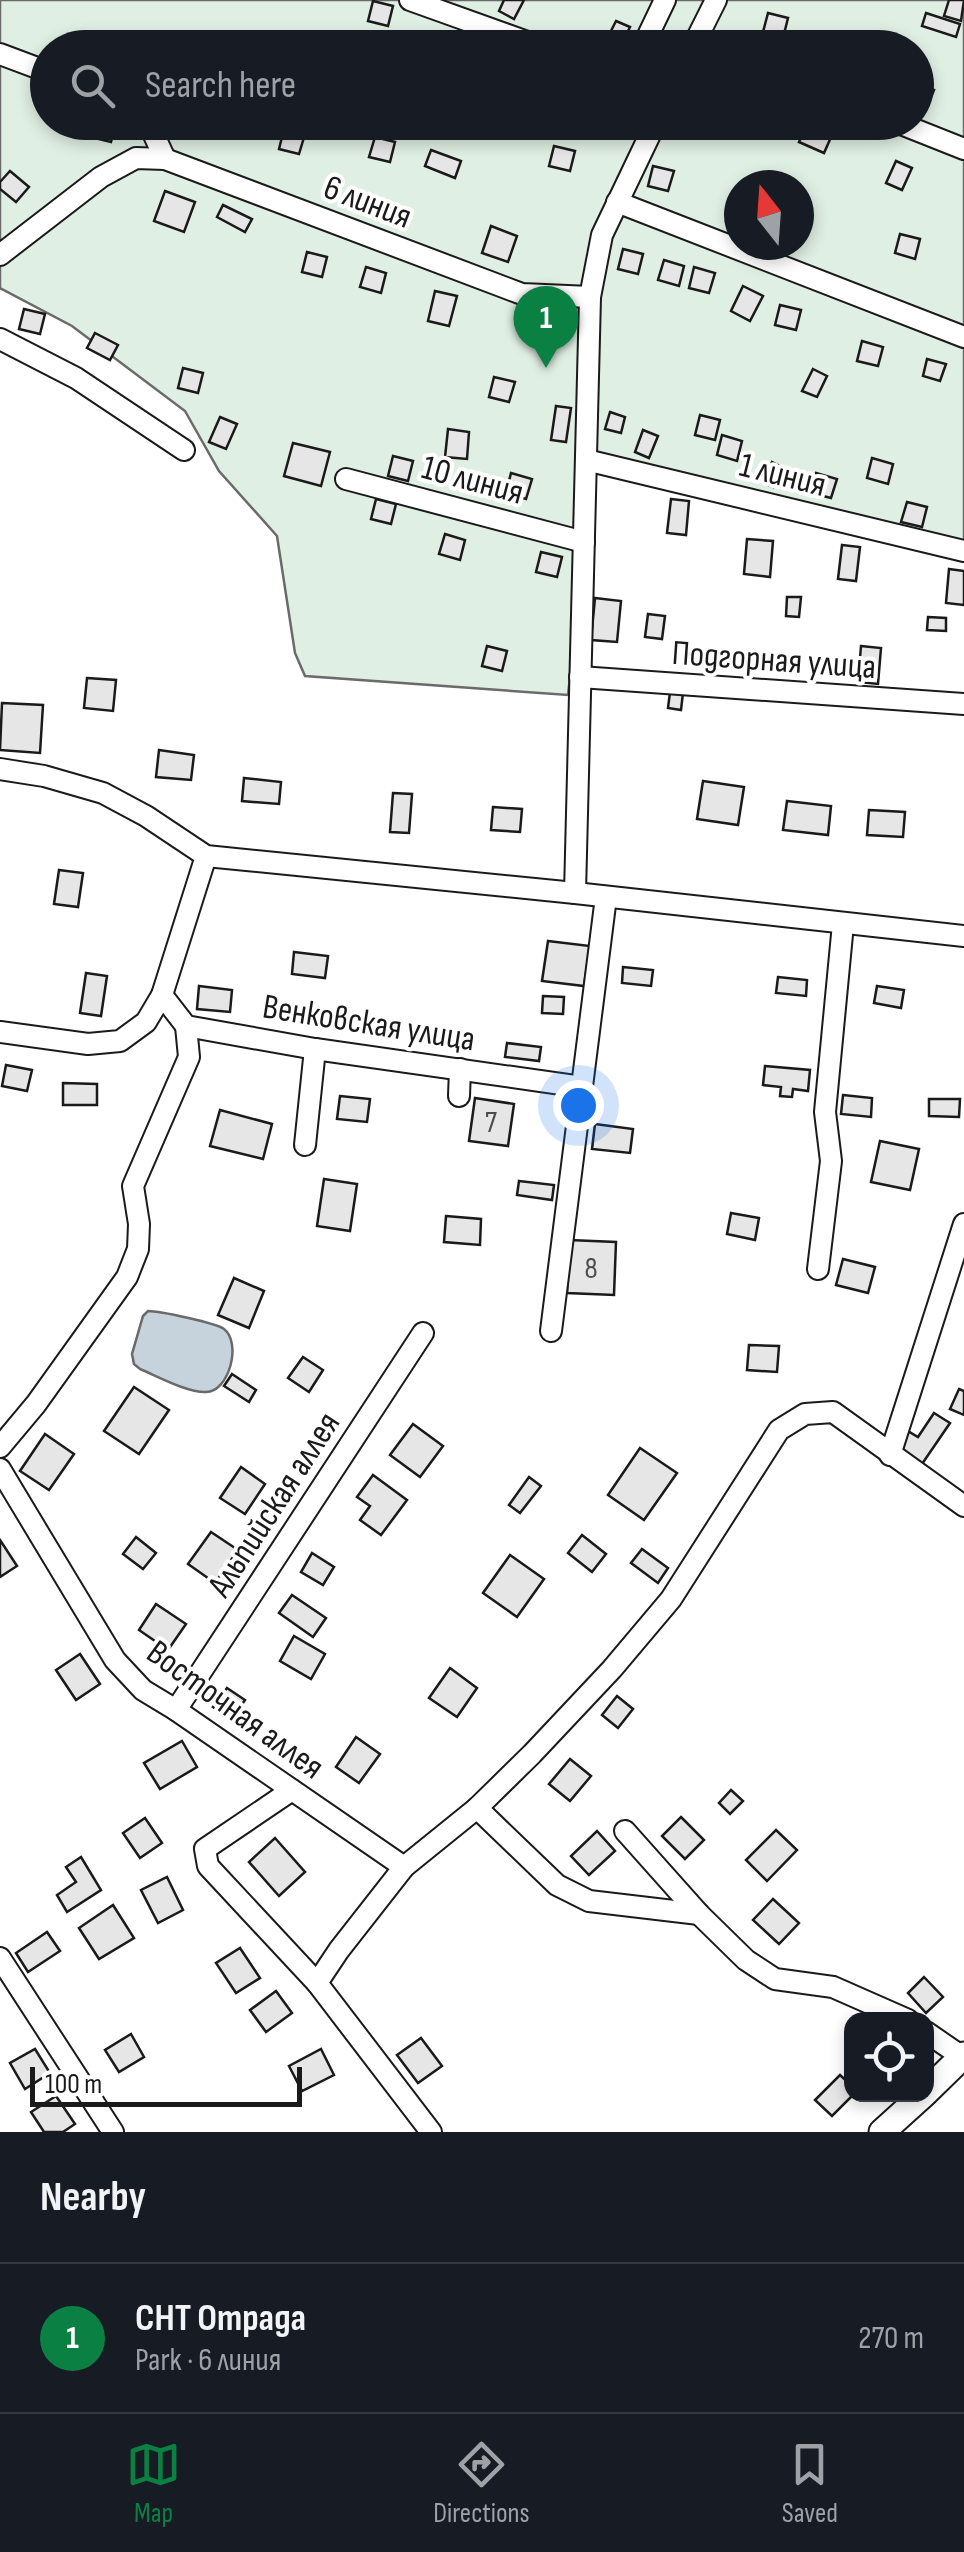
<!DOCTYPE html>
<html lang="en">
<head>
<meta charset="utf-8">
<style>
  body { margin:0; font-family:"Sofia Sans Condensed",sans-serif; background:#20242c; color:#f1f3f6 }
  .controls { position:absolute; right:30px; bottom:30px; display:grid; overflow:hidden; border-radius:20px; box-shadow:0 5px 15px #0003 }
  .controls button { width:90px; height:90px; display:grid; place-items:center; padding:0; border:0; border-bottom:2px solid #363941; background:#171b24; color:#f1f3f6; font:50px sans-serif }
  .compass { position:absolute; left:724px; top:170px; width:90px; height:90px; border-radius:50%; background:#171b24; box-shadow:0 5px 15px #0003; rotate:343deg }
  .scale { position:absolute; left:30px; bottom:25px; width:272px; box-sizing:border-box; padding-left:10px; border:5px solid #1a1a1a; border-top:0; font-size:28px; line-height:35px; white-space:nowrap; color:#1a1a1a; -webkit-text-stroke:8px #fff; paint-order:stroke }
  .you { position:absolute; left:578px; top:1105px; width:35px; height:35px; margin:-25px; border:8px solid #fff; border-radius:50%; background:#1a73e8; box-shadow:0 0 0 15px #1a73e833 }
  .badge { display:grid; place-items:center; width:65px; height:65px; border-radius:50%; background:#0b8043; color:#fff; font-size:32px; font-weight:700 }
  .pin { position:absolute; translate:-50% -82px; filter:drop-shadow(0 2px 5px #0008) }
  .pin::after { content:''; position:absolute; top:52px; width:35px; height:30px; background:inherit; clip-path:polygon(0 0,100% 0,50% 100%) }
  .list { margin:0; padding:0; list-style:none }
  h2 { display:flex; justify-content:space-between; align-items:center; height:130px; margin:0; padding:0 40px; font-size:42px }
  h2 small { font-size:32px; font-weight:400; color:#9ea1a6 }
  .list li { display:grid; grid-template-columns:65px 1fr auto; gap:30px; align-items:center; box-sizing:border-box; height:150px; padding:0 40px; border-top:2px solid #363941 }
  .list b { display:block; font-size:38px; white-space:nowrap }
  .list p { margin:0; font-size:32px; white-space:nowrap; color:#9ea1a6 }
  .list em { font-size:32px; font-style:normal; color:#9ea1a6 }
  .icon { flex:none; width:55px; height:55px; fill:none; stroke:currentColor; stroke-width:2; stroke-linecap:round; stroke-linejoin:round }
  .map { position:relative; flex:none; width:964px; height:2132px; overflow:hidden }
  .search { position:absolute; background:#171b24; box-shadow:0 5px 15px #0003; left:30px; right:30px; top:30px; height:110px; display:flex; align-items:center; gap:25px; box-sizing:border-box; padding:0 35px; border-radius:55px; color:#9ea1a6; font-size:38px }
  .sheet { height:280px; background:#171b24 }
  nav { display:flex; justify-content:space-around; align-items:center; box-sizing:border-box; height:140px; border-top:2px solid #363941; background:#171b24; font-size:28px; color:#9ea1a6 }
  nav a { display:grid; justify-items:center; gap:5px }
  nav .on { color:#0b8043 }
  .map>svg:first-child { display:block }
</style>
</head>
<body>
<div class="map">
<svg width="964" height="2132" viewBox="0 0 964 2132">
  <rect width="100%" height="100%" fill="#fff"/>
  <path fill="#e0efe3" stroke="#6a6a6a" stroke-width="2.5" fill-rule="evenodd" d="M0 0H964V557L593 466 568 695 305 676 295 653 277 536 219 471 185 411 72 326 0 288ZM48 48H916V122H48ZM739 185H799V245H739Z"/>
  <path fill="#c6d2dc" stroke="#6a6a6a" stroke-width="2.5" d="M148 1311C160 1311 216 1323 224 1329 242 1343 229 1392 206 1392 188 1393 157 1376 140 1369L134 1364 132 1354 143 1316Z"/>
  <g fill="#e6e6e6" stroke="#1a1a1a" stroke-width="2.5">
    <polygon points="504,0 524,0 514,19 499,11"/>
    <polygon points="949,0 964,0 961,21 944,16"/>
    <polygon points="373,1 393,6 388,26 368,21"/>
    <polygon points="768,13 788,18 783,38 763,32"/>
    <polygon points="926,13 960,24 956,37 922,26"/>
    <polygon points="616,21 630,27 623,42 609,35"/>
    <polygon points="153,32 168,38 165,48 147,47"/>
    <polygon points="422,33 442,39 439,48 418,48"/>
    <polygon points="921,85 934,90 926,110 916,106 916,96"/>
    <polygon points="94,122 116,122 111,142 91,137"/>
    <polygon points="808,122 822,122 835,128 824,153 799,142"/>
    <polygon points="284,129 305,134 299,154 279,149"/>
    <polygon points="375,137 395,142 390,162 369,157"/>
    <polygon points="554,146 575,151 570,171 549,166"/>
    <polygon points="431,150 461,161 455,178 425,166"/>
    <polygon points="896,161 912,168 902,190 886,183"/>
    <polygon points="653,166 674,171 668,191 648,186"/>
    <polygon points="10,171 29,187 16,202 0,189 0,182"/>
    <polygon points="165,191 195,202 184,232 154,221"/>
    <polygon points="223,205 252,219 245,232 217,217"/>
    <polygon points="491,226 517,236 508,262 482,253"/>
    <polygon points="900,234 920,239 915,259 895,253"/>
    <polygon points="623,249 643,254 638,274 618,269"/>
    <polygon points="307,252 327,257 322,277 302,272"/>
    <polygon points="664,260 684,266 679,286 658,280"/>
    <polygon points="366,267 386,273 381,293 360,287"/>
    <polygon points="694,267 715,273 709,293 689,288"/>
    <polygon points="743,286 763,296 750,321 731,311"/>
    <polygon points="435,291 457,296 449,326 428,321"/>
    <polygon points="780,305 801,310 796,330 775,325"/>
    <polygon points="24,309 45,314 40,334 19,329"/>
    <polygon points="95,333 118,345 110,360 87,348"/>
    <polygon points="862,341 883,347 878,366 857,361"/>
    <polygon points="927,359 946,364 940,381 923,376"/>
    <polygon points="183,368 203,373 198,393 178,388"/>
    <polygon points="813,369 827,376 817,397 802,391"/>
    <polygon points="494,377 515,382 509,402 489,397"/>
    <polygon points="556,406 571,408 566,442 551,440"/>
    <polygon points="610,412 625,417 621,433 605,429"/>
    <polygon points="700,415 720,420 715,440 695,435"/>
    <polygon points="220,417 237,424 226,449 209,442"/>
    <polygon points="448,429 469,432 467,459 445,457"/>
    <polygon points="643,430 658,436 649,458 635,452"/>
    <polygon points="722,435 742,441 737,461 717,455"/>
    <polygon points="293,443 330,452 321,486 284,476"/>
    <polygon points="393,456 413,461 408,481 388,476"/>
    <polygon points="872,458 893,464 888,484 867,478"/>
    <polygon points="772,462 782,467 773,487 763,483"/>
    <polygon points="511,473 532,479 526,499 506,493"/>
    <polygon points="816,473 837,479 831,498 811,493"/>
    <polygon points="376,499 396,504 391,524 371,519"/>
    <polygon points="671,499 689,501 686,535 667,533"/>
    <polygon points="907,502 927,507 922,527 901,522"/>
    <polygon points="445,534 465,540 460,560 439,554"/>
    <polygon points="747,539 773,541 770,577 744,574"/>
    <polygon points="842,545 860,547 856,581 838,579"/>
    <polygon points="541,552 562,557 557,577 536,572"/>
    <polygon points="949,569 964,571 964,605 946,603"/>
    <polygon points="787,597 801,597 799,617 786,616"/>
    <polygon points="595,598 621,601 617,642 591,640"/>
    <polygon points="648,614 665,616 662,639 645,637"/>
    <polygon points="928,617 946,618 946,631 927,630"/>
    <polygon points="487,646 507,651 502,671 482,666"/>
    <polygon points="861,646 881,648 878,684 858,682"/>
    <polygon points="87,678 116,680 113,711 84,708"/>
    <polygon points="670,692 683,693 681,710 668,708"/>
    <polygon points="2,703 43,705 40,753 0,750"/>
    <polygon points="159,750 194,755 191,780 156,777"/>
    <polygon points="244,778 281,782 279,804 242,801"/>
    <polygon points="703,781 744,787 738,825 697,819"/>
    <polygon points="393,793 412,794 409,833 390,832"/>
    <polygon points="787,801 831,806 828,835 783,830"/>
    <polygon points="493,807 522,809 520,832 491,830"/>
    <polygon points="869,810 905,812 903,837 867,835"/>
    <polygon points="59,870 83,873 78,907 54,904"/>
    <polygon points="548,941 590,946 584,986 542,981"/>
    <polygon points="294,952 328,956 325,978 292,974"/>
    <polygon points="623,967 653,970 651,986 622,983"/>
    <polygon points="86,973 107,976 101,1016 80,1013"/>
    <polygon points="778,977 807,980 806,996 776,993"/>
    <polygon points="199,986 232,990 230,1012 197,1009"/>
    <polygon points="877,986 904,990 901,1008 874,1003"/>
    <polygon points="543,996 564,997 563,1014 542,1013"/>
    <polygon points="507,1043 541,1047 539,1061 505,1057"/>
    <polygon points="6,1065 32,1070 27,1091 2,1086"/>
    <polygon points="765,1066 810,1070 808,1091 793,1089 792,1097 780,1096 781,1087 763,1085"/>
    <polygon points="63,1083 97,1084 97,1105 63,1105"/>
    <polygon points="843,1095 872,1098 871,1117 841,1114"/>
    <polygon points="340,1096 370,1099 367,1122 337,1119"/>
    <polygon points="475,1098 514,1104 508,1146 469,1141"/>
    <polygon points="929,1099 960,1099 959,1117 929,1116"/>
    <polygon points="220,1110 272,1124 263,1159 210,1146"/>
    <polygon points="595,1124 633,1129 630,1153 592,1149"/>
    <polygon points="880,1141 919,1149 910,1190 871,1182"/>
    <polygon points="324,1179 357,1184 350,1231 317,1226"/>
    <polygon points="519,1181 554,1185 552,1200 517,1195"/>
    <polygon points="731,1213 759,1218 755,1240 727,1234"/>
    <polygon points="446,1216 481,1219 480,1245 444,1242"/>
    <polygon points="569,1240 616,1242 614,1295 567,1293"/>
    <polygon points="843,1259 875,1267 868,1293 836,1285"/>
    <polygon points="234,1278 264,1291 249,1328 218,1315"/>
    <polygon points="749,1345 779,1346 777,1372 747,1370"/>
    <polygon points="303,1357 323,1370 309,1392 288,1378"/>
    <polygon points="232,1374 256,1390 249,1402 224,1386"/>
    <polygon points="134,1387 169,1410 139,1454 104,1431"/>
    <polygon points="959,1389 964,1391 964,1415 950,1409"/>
    <polygon points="934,1413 950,1423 922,1464 895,1446 906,1430 918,1437"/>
    <polygon points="413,1424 443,1446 420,1477 390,1455"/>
    <polygon points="45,1434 74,1454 49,1490 20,1471"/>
    <polygon points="640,1448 677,1473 644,1520 608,1495"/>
    <polygon points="241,1467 265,1484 245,1514 220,1498"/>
    <polygon points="373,1475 407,1500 381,1535 360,1520 370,1506 357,1497"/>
    <polygon points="529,1477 541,1486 520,1513 509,1505"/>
    <polygon points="211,1532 238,1550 215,1583 188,1564"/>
    <polygon points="582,1535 606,1554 592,1572 568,1553"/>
    <polygon points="136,1537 156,1553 143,1569 123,1554"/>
    <polygon points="0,1540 17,1566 0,1577"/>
    <polygon points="642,1549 668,1568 658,1583 631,1563"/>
    <polygon points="312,1553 334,1567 323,1585 301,1572"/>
    <polygon points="510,1555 544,1579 517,1617 483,1593"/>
    <polygon points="292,1595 326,1618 313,1637 279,1613"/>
    <polygon points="156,1604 186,1624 168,1650 139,1630"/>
    <polygon points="294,1636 325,1654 311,1679 280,1661"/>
    <polygon points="80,1654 100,1684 76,1700 56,1670"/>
    <polygon points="450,1668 477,1688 457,1717 429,1698"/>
    <polygon points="227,1688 245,1700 231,1720 213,1707"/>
    <polygon points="617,1696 633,1709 618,1728 602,1715"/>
    <polygon points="356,1737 380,1754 359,1783 336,1767"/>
    <polygon points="182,1741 197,1767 160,1789 144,1763"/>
    <polygon points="570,1759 591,1776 570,1801 549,1784"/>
    <polygon points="731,1790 743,1801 730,1814 719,1803"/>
    <polygon points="681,1817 704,1840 685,1859 662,1836"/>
    <polygon points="145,1818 162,1843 140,1858 123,1833"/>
    <polygon points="776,1830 797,1850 767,1881 746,1860"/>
    <polygon points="597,1831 615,1851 589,1875 571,1856"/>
    <polygon points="275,1838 305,1872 279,1896 249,1862"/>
    <polygon points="81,1857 101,1890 67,1912 57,1895 76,1882 66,1867"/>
    <polygon points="167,1877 183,1910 158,1923 141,1890"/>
    <polygon points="773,1899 799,1923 779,1944 753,1920"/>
    <polygon points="113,1905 134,1938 99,1959 79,1928"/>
    <polygon points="47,1932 60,1951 28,1972 16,1953"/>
    <polygon points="240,1948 260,1978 236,1993 216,1963"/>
    <polygon points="924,1977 943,1997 926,2013 908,1993"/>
    <polygon points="276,1991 292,2013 266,2032 250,2010"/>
    <polygon points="131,2034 144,2057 119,2072 105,2050"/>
    <polygon points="421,2038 442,2066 418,2083 397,2055"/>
    <polygon points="35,2049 50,2073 25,2089 10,2063"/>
    <polygon points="321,2049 334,2075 302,2091 289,2066"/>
    <polygon points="840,2075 852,2086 852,2094 854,2094 832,2116 815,2100"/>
    <polygon points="56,2096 75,2124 63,2132 44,2132 31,2112"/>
  </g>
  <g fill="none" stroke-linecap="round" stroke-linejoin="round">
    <defs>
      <g id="minor">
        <polyline points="410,0 544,48"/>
        <polyline points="642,48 665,0"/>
        <polyline points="692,48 716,0"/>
        <polyline points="0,54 48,72"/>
        <polyline points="148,122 165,159"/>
        <polyline points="896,122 964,149"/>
        <polyline points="617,202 964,337"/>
        <polyline points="0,255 101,177 136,158 165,159 522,294 590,297"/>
        <polyline points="0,339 76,378 184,450"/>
        <polyline points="586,460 964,551"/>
        <polyline points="346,479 584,542"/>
        <polyline points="580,677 964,704"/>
        <polyline points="0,769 44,776 103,793 146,816 206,856 575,893 964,936"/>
        <polyline points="575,893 590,297 602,235 656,122"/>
        <polyline points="162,995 186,1026 315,1049 582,1087"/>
        <polyline points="0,1032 88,1044 120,1041 146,1022 162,995 206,856"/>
        <polyline points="459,1096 460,1069"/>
        <polyline points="305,1145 315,1049"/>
        <polyline points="818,1269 831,1161 825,1112 843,924"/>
        <polyline points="551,1331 606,897"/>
        <polyline points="0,1447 36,1404 127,1277 138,1249 139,1224 133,1186 189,1057 186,1026"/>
        <polyline points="890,1455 964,1224"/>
        <polyline points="0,1469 115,1660 143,1690 176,1710 404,1867"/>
        <polyline points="176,1710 423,1333"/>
        <polyline points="292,1790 205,1849 208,1866 317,1983"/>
        <polyline points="477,1808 557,1885 589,1901 699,1914"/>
        <polyline points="625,1831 699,1914 746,1960 775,1979 833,1987 908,2020"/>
        <polyline points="0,1958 113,2132"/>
        <polyline points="926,2032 964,2058"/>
        <polyline points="431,2132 317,1983 339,1950 404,1867 477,1808 532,1754 612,1669 671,1599 779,1430 805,1414 833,1412 964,1506"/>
      </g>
      <g id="major">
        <polyline points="926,2092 964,2055"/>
        <polyline points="882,2132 924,2094"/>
      </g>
    </defs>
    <use href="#minor" stroke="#1a1a1a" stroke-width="24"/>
    <use href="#major" stroke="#1a1a1a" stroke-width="29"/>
    <use href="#minor" stroke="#fff" stroke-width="20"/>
    <use href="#major" stroke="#fff" stroke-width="25"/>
  </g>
  <g text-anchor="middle" stroke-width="8" stroke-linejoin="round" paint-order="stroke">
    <g font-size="30" fill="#4d4d4d">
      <text x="491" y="1132">7</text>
      <text x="591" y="1278">8</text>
    </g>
    <g font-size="35" fill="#1a1a1a" stroke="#fff">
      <text transform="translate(368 201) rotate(21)" y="12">6 линия</text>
      <text transform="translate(783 474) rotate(14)" y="12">1 линия</text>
      <text transform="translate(473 479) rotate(15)" y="12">10 линия</text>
      <text transform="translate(774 659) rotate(4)" y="12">Подгорная улица</text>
      <text transform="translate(369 1022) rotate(9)" y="12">Венковская улица</text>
      <text transform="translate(273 1504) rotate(-57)" y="12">Альпийская аллея</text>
      <text transform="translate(236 1709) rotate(36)" y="12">Восточная аллея</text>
    </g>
  </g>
</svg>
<div class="controls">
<button><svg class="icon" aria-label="locate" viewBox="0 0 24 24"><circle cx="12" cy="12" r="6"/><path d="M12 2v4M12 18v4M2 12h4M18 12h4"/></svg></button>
</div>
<svg class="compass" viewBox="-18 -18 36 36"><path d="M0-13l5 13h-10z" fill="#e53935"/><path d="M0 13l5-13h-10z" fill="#9ea1a6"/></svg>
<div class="scale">100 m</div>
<div class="you"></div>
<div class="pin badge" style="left:546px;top:368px">1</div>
<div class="search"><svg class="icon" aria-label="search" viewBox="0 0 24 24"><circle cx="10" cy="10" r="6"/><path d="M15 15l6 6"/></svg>Search here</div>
</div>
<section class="sheet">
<h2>Nearby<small></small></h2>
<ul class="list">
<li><span class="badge">1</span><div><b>СНТ Отрада</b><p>Park · 6 линия</p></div><em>270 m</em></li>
</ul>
</section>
<nav>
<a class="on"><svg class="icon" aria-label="map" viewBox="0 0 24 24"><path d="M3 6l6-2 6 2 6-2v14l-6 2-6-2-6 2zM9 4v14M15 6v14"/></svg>Map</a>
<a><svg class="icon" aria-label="directions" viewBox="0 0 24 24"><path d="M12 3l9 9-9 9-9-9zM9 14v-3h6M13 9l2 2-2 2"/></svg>Directions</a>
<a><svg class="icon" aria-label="saved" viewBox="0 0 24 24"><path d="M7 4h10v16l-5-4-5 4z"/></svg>Saved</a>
</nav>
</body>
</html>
